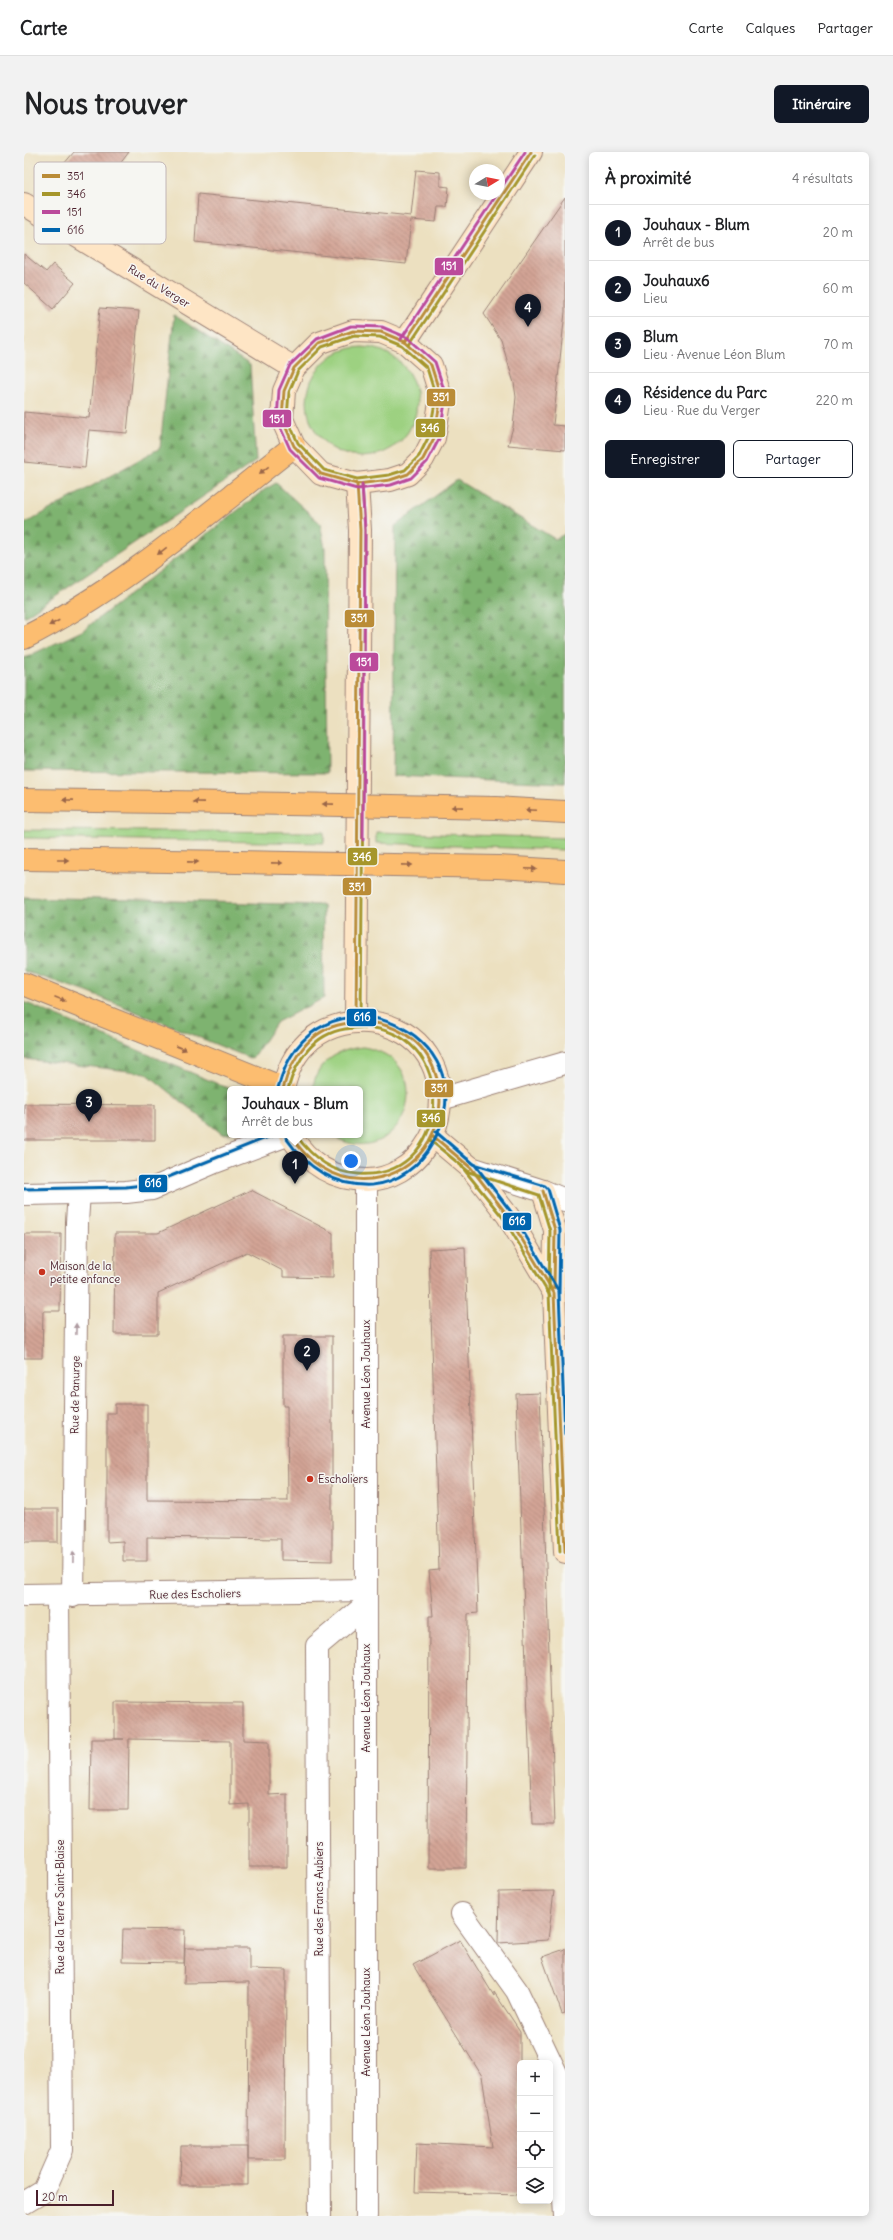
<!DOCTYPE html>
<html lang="fr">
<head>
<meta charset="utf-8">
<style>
  body { margin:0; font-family:Delius,sans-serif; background:#f2f2f2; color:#202124 }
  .controls { position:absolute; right:12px; bottom:12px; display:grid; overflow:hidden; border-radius:6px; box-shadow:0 2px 10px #0003 }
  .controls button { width:36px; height:36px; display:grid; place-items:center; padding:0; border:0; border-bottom:1px solid #e0e0e0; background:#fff; color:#202124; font:20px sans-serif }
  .compass { position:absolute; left:445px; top:12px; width:36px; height:36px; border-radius:50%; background:#fff; box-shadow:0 2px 10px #0003; rotate:80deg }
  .scale { position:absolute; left:12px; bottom:10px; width:78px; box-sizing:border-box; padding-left:4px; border:2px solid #4a1f2b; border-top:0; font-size:11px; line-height:14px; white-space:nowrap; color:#4a1f2b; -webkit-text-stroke:3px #f6f6f2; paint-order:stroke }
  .you { position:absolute; left:327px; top:1009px; width:14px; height:14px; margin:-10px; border:3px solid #fff; border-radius:50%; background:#1a73e8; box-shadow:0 0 0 6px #1a73e833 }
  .badge { display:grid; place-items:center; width:26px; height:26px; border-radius:50%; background:#111827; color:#fff; font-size:13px; font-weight:700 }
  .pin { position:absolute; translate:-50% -33px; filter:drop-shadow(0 1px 2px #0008) }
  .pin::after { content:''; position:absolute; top:21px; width:14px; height:12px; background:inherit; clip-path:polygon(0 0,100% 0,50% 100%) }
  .popup { position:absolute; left:203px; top:934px; width:136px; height:52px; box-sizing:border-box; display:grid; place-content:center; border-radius:6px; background:#fff; filter:drop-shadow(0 1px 3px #0005); font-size:13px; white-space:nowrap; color:#757577 }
  .popup b { font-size:15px; color:#202124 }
  .popup::after { content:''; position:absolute; left:50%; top:100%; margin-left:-8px; border:8px solid transparent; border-top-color:#fff }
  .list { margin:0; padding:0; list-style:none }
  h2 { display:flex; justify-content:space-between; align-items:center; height:52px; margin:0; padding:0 16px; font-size:17px }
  h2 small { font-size:13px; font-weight:400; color:#757577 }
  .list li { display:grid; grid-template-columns:26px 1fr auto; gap:12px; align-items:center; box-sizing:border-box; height:56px; padding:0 16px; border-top:1px solid #e0e0e0 }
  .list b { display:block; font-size:15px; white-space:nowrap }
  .list p { margin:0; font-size:13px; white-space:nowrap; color:#757577 }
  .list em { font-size:13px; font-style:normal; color:#757577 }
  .actions { display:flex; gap:8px; padding:12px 16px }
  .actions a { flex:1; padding:9px 0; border:1px solid #111827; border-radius:6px; text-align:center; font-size:14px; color:#111827 }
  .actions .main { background:#111827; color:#fff }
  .icon { flex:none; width:22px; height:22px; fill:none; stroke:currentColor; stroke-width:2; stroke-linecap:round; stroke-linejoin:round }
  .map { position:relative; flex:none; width:541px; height:2064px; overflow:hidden; border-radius:6px }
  header { display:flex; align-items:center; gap:24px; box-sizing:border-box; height:56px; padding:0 20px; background:#fff; border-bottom:1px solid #e0e0e0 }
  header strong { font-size:19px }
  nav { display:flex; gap:22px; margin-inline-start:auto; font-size:14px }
  .intro { display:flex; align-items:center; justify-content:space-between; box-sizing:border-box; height:96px; padding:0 24px }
  h1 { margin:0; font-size:28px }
  .button { padding:10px 18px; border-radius:6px; background:#111827; color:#fff; font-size:14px; font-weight:700 }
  main { display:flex; gap:24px; padding:0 24px }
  aside { flex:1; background:#fff; border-radius:6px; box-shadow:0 2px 10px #0003 }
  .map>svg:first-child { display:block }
</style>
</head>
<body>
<header>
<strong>Carte</strong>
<nav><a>Carte</a><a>Calques</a><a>Partager</a></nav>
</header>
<div class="intro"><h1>Nous trouver</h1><a class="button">Itinéraire</a></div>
<main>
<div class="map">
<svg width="541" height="2064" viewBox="0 0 541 2064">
  <defs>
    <pattern id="forest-firs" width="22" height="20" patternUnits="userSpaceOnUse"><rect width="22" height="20" fill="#7eb36f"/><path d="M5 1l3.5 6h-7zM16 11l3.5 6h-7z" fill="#69915b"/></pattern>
    <pattern id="building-back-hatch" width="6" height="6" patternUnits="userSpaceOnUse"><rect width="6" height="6" fill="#d3a495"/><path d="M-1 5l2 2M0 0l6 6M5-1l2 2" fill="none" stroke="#ad857a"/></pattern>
  </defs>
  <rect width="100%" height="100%" fill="#f6f6f2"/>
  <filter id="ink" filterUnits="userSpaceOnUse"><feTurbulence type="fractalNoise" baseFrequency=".025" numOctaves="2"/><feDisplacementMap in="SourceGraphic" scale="8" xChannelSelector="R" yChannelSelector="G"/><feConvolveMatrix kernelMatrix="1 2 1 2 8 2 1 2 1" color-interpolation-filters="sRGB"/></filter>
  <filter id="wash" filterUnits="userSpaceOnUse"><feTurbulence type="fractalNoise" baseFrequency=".012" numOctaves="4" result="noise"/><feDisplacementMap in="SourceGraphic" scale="16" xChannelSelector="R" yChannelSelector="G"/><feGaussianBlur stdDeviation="0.9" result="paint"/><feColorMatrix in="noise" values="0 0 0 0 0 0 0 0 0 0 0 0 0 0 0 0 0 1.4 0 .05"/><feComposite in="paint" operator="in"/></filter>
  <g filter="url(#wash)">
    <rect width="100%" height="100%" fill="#ece0c0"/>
    <g fill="#9dd181" stroke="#747856">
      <circle cx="338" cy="250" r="55"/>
      <polygon points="0,678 300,680 300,691 0,686"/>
      <polygon points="352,680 541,686 541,698 352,691"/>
      <path d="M339 895C423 909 376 1026 307 983H336V937H289C291 911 314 897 339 895Z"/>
    </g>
    <g fill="url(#forest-firs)" stroke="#64694d">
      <polygon points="150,163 226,213 232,309 0,465 0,372 136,296"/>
      <polygon points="433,328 531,387 541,382 541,631 369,624 371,374"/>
      <polygon points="252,331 296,371 301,396 303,621 0,619 0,506 58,479 240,338"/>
      <polygon points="0,745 299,753 300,846 253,870 228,907 63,840 0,819"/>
      <polygon points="0,850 206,937 206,981 198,982 122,921 0,907"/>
    </g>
    <g id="blocks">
      <g fill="url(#building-back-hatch)">
        <polygon points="50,0 105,0 89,21 119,47 101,68 67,38 61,45 41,29 44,27 34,19"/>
        <polygon points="392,18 416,20 416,34 425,35 423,55 414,55 412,70 387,68 382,112 171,90 174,42 387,64"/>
        <polygon points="541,45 541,160 529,273 541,274 541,298 484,293 489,275 492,245 490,231 477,188 460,162"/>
        <polygon points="0,102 22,120 29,112 51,131 29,157 0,131"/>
        <polygon points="76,156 115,159 103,281 65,278 61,316 0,310 0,260 65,266"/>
        <polygon points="0,952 131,953 131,988 0,988"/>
        <polygon points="227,1038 309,1081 309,1126 259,1125 259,1119 223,1100 134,1141 134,1182 90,1182 91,1081 134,1081"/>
        <polygon points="0,1082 37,1082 36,1159 19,1159 18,1206 0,1206"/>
        <polygon points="441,1095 454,1461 444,1462 442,1716 404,1716 405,1464 409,1464 405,1419 415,1418 405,1097"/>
        <polygon points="259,1184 308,1184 308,1409 257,1408 257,1387 123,1385 123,1409 99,1409 99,1389 83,1390 83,1261 91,1261 91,1252 123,1252 123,1348 264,1349 263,1254 259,1254"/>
        <polygon points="516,1241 531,1672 508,1672 492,1242"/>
        <rect x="0" y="1357" width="34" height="33"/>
        <polygon points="91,1550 219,1551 219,1588 245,1589 245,1643 263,1642 263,1715 225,1715 225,1652 206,1653 206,1589 105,1587 104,1658 66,1658 67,1587 100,1587 91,1587"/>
        <polygon points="530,1739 524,1788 474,1791 475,1740"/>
        <polygon points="99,1777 161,1778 160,1811 98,1810"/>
        <polygon points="436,1788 470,1844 470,1840 496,1879 496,2043 391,2040 393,1991 469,1995 458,1924 389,1813"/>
        <polygon points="161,1796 225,1796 225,1817 262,1818 261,2008 224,2008 225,1830 160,1831"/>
        <polygon points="541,1797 541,1861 538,1862 518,1805"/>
        <polygon points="157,1994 224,1994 224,2033 156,2033"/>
      </g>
    </g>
  </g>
  <g filter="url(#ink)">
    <use href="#blocks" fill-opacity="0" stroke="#9b8076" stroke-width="1"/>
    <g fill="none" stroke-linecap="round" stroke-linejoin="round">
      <defs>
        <g id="street">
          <polyline points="417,947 541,911"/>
          <polyline points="447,1016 519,1039 541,1048"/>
          <polyline points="0,1042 102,1040 128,1037 191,1010 263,983"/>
          <polyline points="0,1443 342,1438"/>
          <polyline points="49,1444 53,1070 55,1041"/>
          <polyline points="438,1762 493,1839 533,1923 541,2064"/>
          <polyline points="0,2051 20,2039 38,1998 34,1444"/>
          <polyline points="296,2064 293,1494 342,1453"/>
          <polyline points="342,2064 342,1028"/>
        </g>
        <g id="secondary">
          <polyline points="0,52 270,216"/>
          <polygon points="329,179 357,180 381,190 407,213 417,245 410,286 399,307 384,322 366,328 333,332 297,322 270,294 258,267 260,239 270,216 295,191"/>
          <polyline points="381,190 507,0"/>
          <polyline points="332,869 336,378 333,332"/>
          <path d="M259 937C261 929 264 919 268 911 289 870 342 859 380 881 420 905 426 960 401 995 389 1014 365 1028 343 1028 308 1028 284 1011 266 983"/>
          <polyline points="409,984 447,1016 484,1064 530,1141"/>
          <polyline points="519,1039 531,1078 530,1141 541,1400"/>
        </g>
        <g id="highway">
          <path d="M0 486C99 436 183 362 270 294"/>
          <polyline points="0,648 213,651"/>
          <polyline points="472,656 541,660"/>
          <polyline points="0,707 214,710"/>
          <polyline points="474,715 541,719"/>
          <polyline points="0,832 259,936"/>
        </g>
      </defs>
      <use href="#street" stroke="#9b8076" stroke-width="24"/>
      <use href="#secondary" stroke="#9b8076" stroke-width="24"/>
      <use href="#highway" stroke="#9b8076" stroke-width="24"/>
      <use href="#street" stroke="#fff" stroke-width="22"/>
      <use href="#secondary" stroke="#fee5c5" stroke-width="22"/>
      <use href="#highway" stroke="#fcbd6f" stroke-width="22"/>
      <defs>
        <g id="highway-bridge">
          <polyline points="213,651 472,656"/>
          <polyline points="214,710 474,715"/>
        </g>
      </defs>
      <use href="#highway-bridge" stroke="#9b8076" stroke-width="24" stroke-linecap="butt"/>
      <use href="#highway-bridge" stroke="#fcbd6f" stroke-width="22"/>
      <defs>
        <g id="bus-1">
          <polygon points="329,179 357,180 381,190 407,213 417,245 410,286 399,307 384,322 366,328 333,332 297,322 270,294 258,267 260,239 270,216 295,191"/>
          <polyline points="381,190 507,0"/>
          <polyline points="332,869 336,378 333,332"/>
          <path d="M259 937C267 906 286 878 319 872 344 867 368 872 388 887 401 897 409 912 413 927 419 948 415 970 405 989 383 1027 335 1039 297 1015 284 1007 275 996 266 983"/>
          <polyline points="409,984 447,1016 484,1064 530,1141 541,1400"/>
          <polyline points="519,1039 531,1078 530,1136"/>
        </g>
        <g id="bus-2">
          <polygon points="330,184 356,185 378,194 403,216 412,245 405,284 395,304 381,318 365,323 333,327 300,318 274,291 263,266 265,240 274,219 298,195"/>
          <polyline points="385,193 511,3"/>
          <polyline points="337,869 341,378 338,332"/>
          <path d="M264 937C272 908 290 882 321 877 437 858 437 1029 334 1022 307 1021 287 1004 272 983"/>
          <polyline points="406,988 445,1020 515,1043 526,1079 525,1141 536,1400"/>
          <polyline points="438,1015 480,1067 526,1144"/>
        </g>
        <g id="bus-3">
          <polyline points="475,39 501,0"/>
          <polyline points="327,174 293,187 266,213 255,238 253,268 266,297 295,326 333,337 367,333 387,326 403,310 415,287 422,244 411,210 384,186 358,175 329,174"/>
          <polyline points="377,187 473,42"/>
          <polyline points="338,332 341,378 339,688"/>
        </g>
        <g id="bus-4">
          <path d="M254 936C289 802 473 879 408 992 396 1014 373 1031 348 1033 311 1035 282 1015 262 986"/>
          <polyline points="412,980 449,1012 521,1034 524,1037 536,1078 535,1141 541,1282"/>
          <polyline points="444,1007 451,1013 488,1061 534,1138"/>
          <polyline points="0,1037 102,1035 127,1032 249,983"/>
        </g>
      </defs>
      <use href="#bus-1" stroke="#f6f6f2" stroke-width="6"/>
      <use href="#bus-2" stroke="#f6f6f2" stroke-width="6"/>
      <use href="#bus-3" stroke="#f6f6f2" stroke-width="6"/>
      <use href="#bus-4" stroke="#f6f6f2" stroke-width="6"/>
      <use href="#bus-1" stroke="#ba8c37" stroke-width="3"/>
      <use href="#bus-2" stroke="#a6962b" stroke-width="3"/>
      <use href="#bus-3" stroke="#bb4a9b" stroke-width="3"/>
      <use href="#bus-4" stroke="#0065ae" stroke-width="3"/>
    </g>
    <defs><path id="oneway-solid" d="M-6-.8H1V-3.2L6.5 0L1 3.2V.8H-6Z"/></defs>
    <g fill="#9a664a">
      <use href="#oneway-solid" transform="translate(240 318) rotate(142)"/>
      <use href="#oneway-solid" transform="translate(138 399) rotate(142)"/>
      <use href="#oneway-solid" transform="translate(30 471) rotate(153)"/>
      <use href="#oneway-solid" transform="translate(44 648) rotate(-179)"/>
      <use href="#oneway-solid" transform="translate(174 650) rotate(-179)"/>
      <use href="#oneway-solid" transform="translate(304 652) rotate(-179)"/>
      <use href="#oneway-solid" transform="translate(433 655) rotate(-179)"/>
      <use href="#oneway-solid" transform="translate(507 658) rotate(-177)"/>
      <use href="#oneway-solid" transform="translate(39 708)"/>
      <use href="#oneway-solid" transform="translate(169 710) rotate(1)"/>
      <use href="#oneway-solid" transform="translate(253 711) rotate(1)"/>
      <use href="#oneway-solid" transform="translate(383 713) rotate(1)"/>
      <use href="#oneway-solid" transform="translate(507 717) rotate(3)"/>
      <use href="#oneway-solid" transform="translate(36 847) rotate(22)"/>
      <use href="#oneway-solid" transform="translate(157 896) rotate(22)"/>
    </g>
    <g fill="#ae9aa0">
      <use href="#oneway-solid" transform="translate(52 1177) rotate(-89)"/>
      <use href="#oneway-solid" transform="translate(49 1405) rotate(-89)"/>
    </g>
  </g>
  <g fill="#c8321e" stroke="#f6f6f2" stroke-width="1.5">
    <circle cx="18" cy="1120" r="4"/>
    <circle cx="286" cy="1327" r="4"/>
  </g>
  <g text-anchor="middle" stroke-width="3" stroke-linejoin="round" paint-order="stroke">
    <g font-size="11" fill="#4a1f2b" stroke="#f6f6f2">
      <text transform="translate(135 134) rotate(32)" y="4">Rue du Verger</text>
      <text transform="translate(342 1222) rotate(-90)" y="4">Avenue Léon Jouhaux</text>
      <text transform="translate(51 1243) rotate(-89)" y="4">Rue de Panurge</text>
      <text transform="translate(171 1442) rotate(-1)" y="4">Rue des Escholiers</text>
      <text transform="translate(342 1546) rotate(-90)" y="4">Avenue Léon Jouhaux</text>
      <text transform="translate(295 1747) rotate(-90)" y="4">Rue des Francs Aubiers</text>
      <text transform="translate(36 1755) rotate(-90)" y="4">Rue de la Terre Saint-Blaise</text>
      <text transform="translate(342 1870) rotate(-90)" y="4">Avenue Léon Jouhaux</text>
    </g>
    <g font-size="11" fill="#4a1f2b" stroke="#f6f6f2" text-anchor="start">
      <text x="26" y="1118">Maison de la<tspan x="26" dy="13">petite enfance</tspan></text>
      <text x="294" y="1331">Escholiers</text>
    </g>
  </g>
  <rect x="10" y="10" width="132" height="82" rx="6" fill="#f6f6f2" stroke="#c2b6b6" stroke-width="1"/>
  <rect x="18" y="22" width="18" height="4" fill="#ba8c37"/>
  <rect x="18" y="40" width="18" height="4" fill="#a6962b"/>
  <rect x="18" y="58" width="18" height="4" fill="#bb4a9b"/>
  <rect x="18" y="76" width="18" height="4" fill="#0065ae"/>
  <g font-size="11" fill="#4a1f2b">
    <text x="43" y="28">351</text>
    <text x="43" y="46">346</text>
    <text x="43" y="64">151</text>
    <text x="43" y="82">616</text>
  </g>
  <g stroke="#f6f6f2" stroke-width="1.5">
    <rect x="410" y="105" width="30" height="19" rx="4" fill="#bb4a9b"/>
    <rect x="402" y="236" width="30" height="19" rx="4" fill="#ba8c37"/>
    <rect x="238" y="257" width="30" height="19" rx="4" fill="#bb4a9b"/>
    <rect x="391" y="266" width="31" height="20" rx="4" fill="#a6962b"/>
    <rect x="320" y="457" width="31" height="19" rx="4" fill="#ba8c37"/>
    <rect x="325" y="500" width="30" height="20" rx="4" fill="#bb4a9b"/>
    <rect x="323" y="695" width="31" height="19" rx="4" fill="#a6962b"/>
    <rect x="318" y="725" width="30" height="19" rx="4" fill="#ba8c37"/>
    <rect x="322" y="856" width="31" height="19" rx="4" fill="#0065ae"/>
    <rect x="400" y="927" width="30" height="19" rx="4" fill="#ba8c37"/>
    <rect x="392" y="957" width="30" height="19" rx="4" fill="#a6962b"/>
    <rect x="114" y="1022" width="30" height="19" rx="4" fill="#0065ae"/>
    <rect x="478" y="1060" width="30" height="19" rx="4" fill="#0065ae"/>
  </g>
  <g font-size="11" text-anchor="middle" font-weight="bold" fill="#fff">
    <text x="425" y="118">151</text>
    <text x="417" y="249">351</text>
    <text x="253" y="271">151</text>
    <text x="406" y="280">346</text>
    <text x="335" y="470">351</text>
    <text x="340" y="514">151</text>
    <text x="338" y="709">346</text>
    <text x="333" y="739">351</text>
    <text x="338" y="869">616</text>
    <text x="415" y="940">351</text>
    <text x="407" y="970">346</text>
    <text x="129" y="1035">616</text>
    <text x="493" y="1073">616</text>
  </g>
</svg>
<div class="controls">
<button>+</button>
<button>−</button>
<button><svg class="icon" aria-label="locate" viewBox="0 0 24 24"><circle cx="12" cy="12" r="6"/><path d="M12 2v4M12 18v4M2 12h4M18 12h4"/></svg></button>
<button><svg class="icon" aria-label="layers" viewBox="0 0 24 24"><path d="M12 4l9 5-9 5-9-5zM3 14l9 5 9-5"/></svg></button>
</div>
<svg class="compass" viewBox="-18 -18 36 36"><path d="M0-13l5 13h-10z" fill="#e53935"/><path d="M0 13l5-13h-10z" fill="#757577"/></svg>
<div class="scale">20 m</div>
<div class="you"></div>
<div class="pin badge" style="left:271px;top:1032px">1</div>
<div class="popup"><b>Jouhaux - Blum</b>Arrêt de bus</div>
<div class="pin badge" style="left:283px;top:1219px">2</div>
<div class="pin badge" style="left:65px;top:970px">3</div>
<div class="pin badge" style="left:504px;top:175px">4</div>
</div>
<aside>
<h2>À proximité<small>4 résultats</small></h2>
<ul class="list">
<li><span class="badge">1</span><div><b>Jouhaux - Blum</b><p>Arrêt de bus</p></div><em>20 m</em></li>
<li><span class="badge">2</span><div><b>Jouhaux6</b><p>Lieu</p></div><em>60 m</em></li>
<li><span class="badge">3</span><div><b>Blum</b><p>Lieu · Avenue Léon Blum</p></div><em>70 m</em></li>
<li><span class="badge">4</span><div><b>Résidence du Parc</b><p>Lieu · Rue du Verger</p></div><em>220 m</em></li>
</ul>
<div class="actions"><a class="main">Enregistrer</a><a>Partager</a></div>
</aside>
</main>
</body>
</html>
